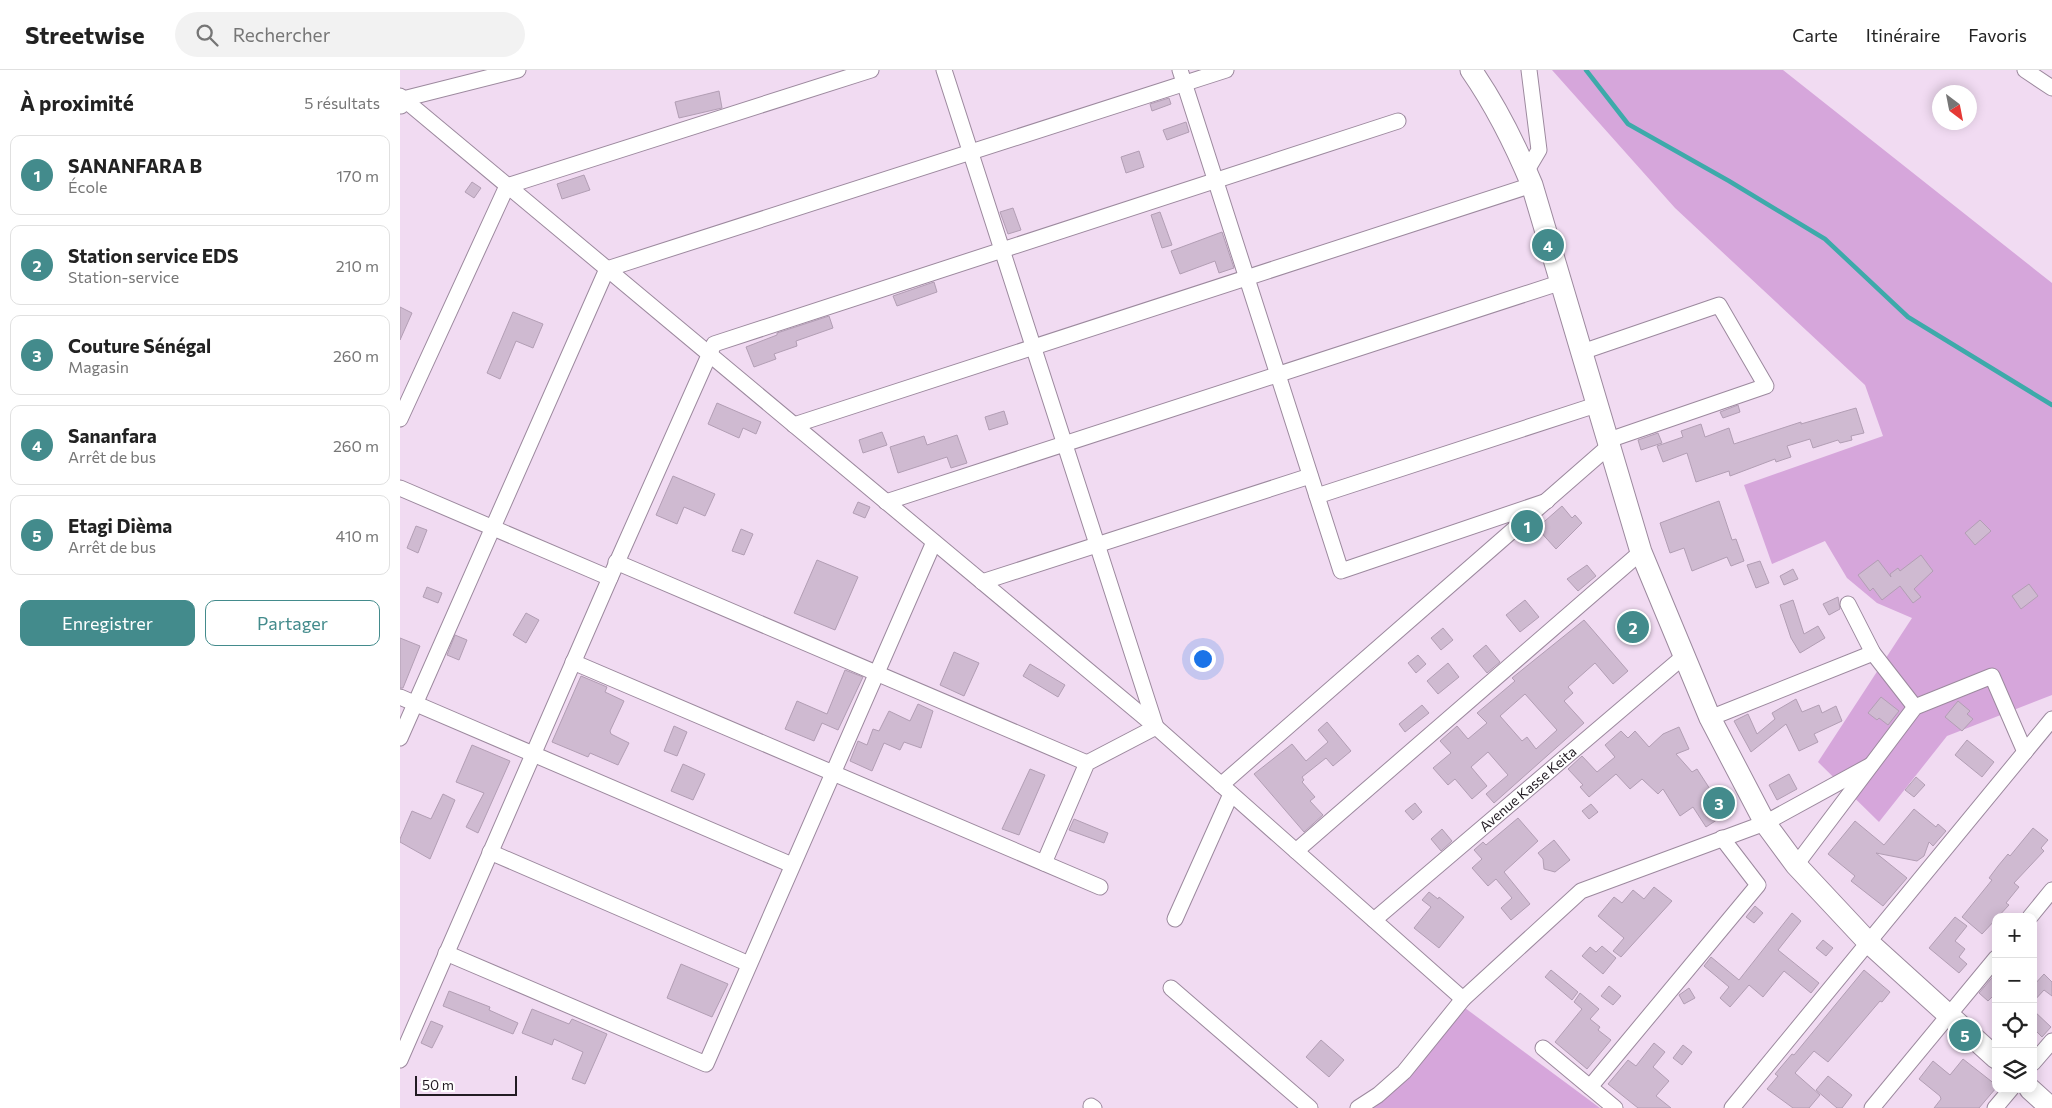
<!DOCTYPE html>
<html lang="fr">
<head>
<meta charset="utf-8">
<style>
  body { margin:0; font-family:Commissioner,sans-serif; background:#f2f2f2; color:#222 }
  .controls { position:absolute; right:15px; bottom:15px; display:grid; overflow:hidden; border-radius:10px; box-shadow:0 2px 12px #0003 }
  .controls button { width:45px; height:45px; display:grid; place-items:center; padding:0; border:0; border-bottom:1px solid #e0e0e0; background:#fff; color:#222; font:25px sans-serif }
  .compass { position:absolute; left:1532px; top:15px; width:45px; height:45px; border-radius:50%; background:#fff; box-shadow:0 2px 12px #0003; rotate:148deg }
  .scale { position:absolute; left:15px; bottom:12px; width:102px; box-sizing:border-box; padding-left:5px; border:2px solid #221b23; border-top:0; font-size:14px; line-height:18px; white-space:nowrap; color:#221b23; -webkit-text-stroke:4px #fff; paint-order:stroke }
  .you { position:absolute; left:802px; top:588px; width:18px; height:18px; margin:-12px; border:4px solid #fff; border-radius:50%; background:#1a73e8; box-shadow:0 0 0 8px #1a73e833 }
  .badge { display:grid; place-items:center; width:32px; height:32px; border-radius:50%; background:#438b8c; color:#fff; font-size:16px; font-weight:700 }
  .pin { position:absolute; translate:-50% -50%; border:2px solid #fff; box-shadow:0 1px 5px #0006 }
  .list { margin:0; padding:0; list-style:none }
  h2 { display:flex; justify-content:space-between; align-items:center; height:65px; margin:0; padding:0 20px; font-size:21px }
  h2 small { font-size:16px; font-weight:400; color:#767676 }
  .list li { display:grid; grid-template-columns:32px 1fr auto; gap:15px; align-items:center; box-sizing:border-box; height:80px; margin:0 10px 10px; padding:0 10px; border:1px solid #e0e0e0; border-radius:10px }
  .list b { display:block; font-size:19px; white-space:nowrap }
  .list p { margin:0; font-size:16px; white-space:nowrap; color:#767676 }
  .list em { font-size:16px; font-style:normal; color:#767676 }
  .actions { display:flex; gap:10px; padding:15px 20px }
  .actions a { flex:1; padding:11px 0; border:1px solid #438b8c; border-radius:10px; text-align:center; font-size:18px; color:#438b8c }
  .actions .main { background:#438b8c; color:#fff }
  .icon { flex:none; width:28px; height:28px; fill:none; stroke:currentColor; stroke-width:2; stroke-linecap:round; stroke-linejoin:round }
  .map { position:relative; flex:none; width:1652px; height:1038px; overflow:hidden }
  header { display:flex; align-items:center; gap:30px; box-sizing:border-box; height:70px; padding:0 25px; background:#fff; border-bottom:1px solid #e0e0e0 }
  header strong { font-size:24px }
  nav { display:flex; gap:28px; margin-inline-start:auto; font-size:18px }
  .search { width:350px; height:45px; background:#f2f2f2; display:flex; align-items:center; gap:12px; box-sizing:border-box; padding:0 18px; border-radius:28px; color:#767676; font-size:19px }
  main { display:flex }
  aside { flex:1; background:#fff }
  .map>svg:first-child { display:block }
</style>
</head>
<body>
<header>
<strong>Streetwise</strong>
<div class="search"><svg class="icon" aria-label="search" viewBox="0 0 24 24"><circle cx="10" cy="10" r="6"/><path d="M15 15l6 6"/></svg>Rechercher</div>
<nav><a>Carte</a><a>Itinéraire</a><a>Favoris</a></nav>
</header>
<main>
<aside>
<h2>À proximité<small>5 résultats</small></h2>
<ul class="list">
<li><span class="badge">1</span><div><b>SANANFARA B</b><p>École</p></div><em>170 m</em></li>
<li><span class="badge">2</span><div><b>Station service EDS</b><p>Station-service</p></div><em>210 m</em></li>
<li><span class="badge">3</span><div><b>Couture Sénégal</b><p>Magasin</p></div><em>260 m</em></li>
<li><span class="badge">4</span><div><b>Sananfara</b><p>Arrêt de bus</p></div><em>260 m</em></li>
<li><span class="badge">5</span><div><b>Etagi Dièma</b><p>Arrêt de bus</p></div><em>410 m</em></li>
</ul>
<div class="actions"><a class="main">Enregistrer</a><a>Partager</a></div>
</aside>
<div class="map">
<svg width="1652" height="1038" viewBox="0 0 1652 1038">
  <rect width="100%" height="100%" fill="#f1dbf2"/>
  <g fill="#d6a6db">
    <polygon points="1152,0 1383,0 1652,213 1652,625 1547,666 1479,752 1418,692 1512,548 1477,533 1447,508 1425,471 1372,494 1344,415 1483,366 1465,315 1275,138"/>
    <polygon points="1061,935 1200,1038 956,1038"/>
  </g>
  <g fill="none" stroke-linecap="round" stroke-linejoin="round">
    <polyline stroke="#3daaaa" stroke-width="4.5" points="1186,0 1228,54 1329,111 1425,169 1508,247 1652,335"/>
  </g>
  <g fill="#cfbad1" stroke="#b29eb4" fill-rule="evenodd">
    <polygon points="319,21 322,38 279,48 275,32"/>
    <polygon points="769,28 771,34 752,41 750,34"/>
    <polygon points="786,52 789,62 767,70 763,60"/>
    <polygon points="739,81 744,97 726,103 721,87"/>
    <polygon points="184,105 190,120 162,129 157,114"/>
    <polygon points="72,112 81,118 74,128 65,122"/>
    <polygon points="613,138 621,160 608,164 600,142"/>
    <polygon points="760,142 772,175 762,178 751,145"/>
    <polygon points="822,162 834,198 819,203 815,191 780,204 771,181"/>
    <polygon points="534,212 537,222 497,236 493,226"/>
    <polygon points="0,237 12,243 0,270"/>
    <polygon points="113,242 143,254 133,278 116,271 100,309 87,303"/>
    <polygon points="429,246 433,258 396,271 397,276 374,284 376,289 354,297 346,277 377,265 377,263"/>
    <polygon points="317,333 361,352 356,364 343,358 339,368 308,354"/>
    <polygon points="1338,335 1340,342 1323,348 1320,342"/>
    <polygon points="1456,338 1464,363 1451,366 1452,370 1440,373 1438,370 1413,378 1410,369 1387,376 1391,387 1376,392 1375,389 1330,406 1329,401 1296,412 1287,383 1263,392 1257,376 1283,367 1281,361 1301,354 1305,367 1329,358 1334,374 1401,352 1401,354"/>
    <polygon points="604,341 608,354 589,360 585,347"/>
    <polygon points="482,362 487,375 463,383 459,370"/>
    <polygon points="1258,363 1262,373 1241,380 1238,370"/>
    <polygon points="557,365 567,393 551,398 547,387 498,403 490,377 524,366 527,375"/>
    <polygon points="273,406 315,424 305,446 284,437 277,454 256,445"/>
    <polygon points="1319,431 1332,470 1336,469 1344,491 1331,496 1327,487 1292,501 1284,478 1270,483 1260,453"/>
    <polygon points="458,432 470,437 465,448 453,443"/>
    <polygon points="1162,436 1172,448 1175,445 1182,453 1156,479 1137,458"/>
    <polygon points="1580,450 1591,461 1575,475 1565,463"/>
    <polygon points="16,456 27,460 18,483 7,478"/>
    <polygon points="341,459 353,464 344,485 332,481"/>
    <polygon points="1521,485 1533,501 1514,519 1521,527 1513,533 1500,516 1482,530 1473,518 1470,521 1458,505 1478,490 1491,507 1490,504 1498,498 1500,501"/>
    <polygon points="417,490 458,507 435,560 394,543"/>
    <polygon points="1360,491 1369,513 1356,518 1347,495"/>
    <polygon points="1187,495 1196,506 1178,521 1167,509"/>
    <polygon points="1393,499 1398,509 1384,515 1380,506"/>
    <polygon points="1629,514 1638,526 1621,539 1612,526"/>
    <polygon points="27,517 42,523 38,533 23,527"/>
    <polygon points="1438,527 1440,539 1429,545 1423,534"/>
    <polygon points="1125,530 1139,547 1120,562 1106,545"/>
    <polygon points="1393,530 1404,564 1418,556 1425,568 1400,583 1391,568 1380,535"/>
    <polygon points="126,543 139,550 126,573 113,565"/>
    <path d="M1184 550 1228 601 1213 614 1195 593 1168 617 1173 623 1164 631 1184 653 1094 733 1086 724 1108 705 1088 682 1071 697 1087 716 1072 729 1055 709 1048 715 1033 698 1051 683 1040 671 1057 656 1068 669 1087 653 1077 643 1115 611 1112 608ZM1125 624 1157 660 1136 679 1127 667 1122 671 1100 646Z"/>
    <polygon points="1043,558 1053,570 1041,580 1031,568"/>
    <polygon points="55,565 67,570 59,590 47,585"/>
    <polygon points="0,568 20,576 3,618 0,618"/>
    <polygon points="1086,575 1100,592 1087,603 1073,586"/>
    <polygon points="554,582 579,593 564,626 540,615"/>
    <polygon points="1018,585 1026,594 1016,603 1008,593"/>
    <polygon points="1048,593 1059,607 1038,624 1027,611"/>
    <polygon points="630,594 665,615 658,627 623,606"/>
    <polygon points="445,600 463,607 438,660 422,653 414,671 385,659 397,631 427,644"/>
    <polygon points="181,606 207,617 205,622 224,631 210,661 211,664 229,673 218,695 190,683 188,687 152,672"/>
    <polygon points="1481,627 1499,641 1488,655 1479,648 1477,650 1468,643"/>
    <polygon points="1396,629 1402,642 1419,635 1422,643 1436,636 1442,651 1414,664 1418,672 1399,681 1386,654 1351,682 1334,651 1348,644 1357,664 1375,649 1372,643"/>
    <polygon points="1558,631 1570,641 1567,644 1573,649 1562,661 1545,647"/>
    <polygon points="518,634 533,641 521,678 504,672 500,680 484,673 472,701 450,691 458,671 467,675 473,659 479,661 489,641 510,651"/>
    <polygon points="1022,635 1029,643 1005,662 999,654"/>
    <polygon points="927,652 951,681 933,696 926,688 902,707 904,710 902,712 915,727 910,731 923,745 904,762 854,704 892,674 906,691 928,672 918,660"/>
    <polygon points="274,656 287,662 277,686 264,681"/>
    <polygon points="1279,657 1289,679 1276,684 1292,702 1297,699 1326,744 1306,757 1293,737 1280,746 1263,719 1258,724 1242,709 1230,719 1216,704 1189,727 1180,717 1183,715 1168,699 1182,686 1197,702 1215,687 1205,675 1221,661 1228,668 1235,661 1249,677 1263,664"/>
    <polygon points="1567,670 1594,692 1582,707 1555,685"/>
    <polygon points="72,675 110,691 78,763 66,757 84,723 56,712"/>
    <polygon points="283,694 305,704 293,730 271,721"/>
    <polygon points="630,699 645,705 619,765 602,759"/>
    <polygon points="1389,704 1397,719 1377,730 1369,715"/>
    <polygon points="1516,707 1525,715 1514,727 1505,720"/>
    <polygon points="43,724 55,730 30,789 0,772 0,769 12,741 31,749"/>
    <polygon points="1015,733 1022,742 1013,750 1005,741"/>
    <polygon points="1191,734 1198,742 1189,749 1182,741"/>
    <polygon points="1514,739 1536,757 1538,754 1546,761 1533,776 1529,772 1524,786 1517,791 1476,783 1507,808 1483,836 1451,811 1455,806 1428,784 1455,751 1484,775"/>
    <polygon points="1118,748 1138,771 1104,802 1130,834 1111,850 1101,838 1112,828 1096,809 1088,816 1072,798 1082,789 1074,780 1083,772 1086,775"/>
    <polygon points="674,749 708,763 704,773 669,760"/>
    <polygon points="1633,758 1648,770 1641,778 1644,781 1614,813 1619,817 1606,833 1609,835 1582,864 1562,847 1592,810 1589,808 1598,796 1608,784 1610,786"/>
    <polygon points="1042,759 1052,771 1041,781 1031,769"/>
    <polygon points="1154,770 1170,790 1155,802 1144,799 1143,789 1138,783"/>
    <polygon points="1254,817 1272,831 1221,887 1213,881 1224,868 1198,846 1214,827 1222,833 1233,820 1244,829"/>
    <polygon points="1029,822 1038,829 1039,827 1064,847 1039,878 1014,858 1031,837 1022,830"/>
    <polygon points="1355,836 1363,843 1354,853 1346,847"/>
    <polygon points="1392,843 1401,851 1378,880 1419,913 1411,923 1384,901 1363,927 1349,915 1330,937 1320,928 1329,917 1304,896 1311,887 1339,910"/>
    <polygon points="1555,847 1567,856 1555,871 1565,879 1559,887 1567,894 1559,903 1529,878"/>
    <polygon points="1423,870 1433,878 1426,886 1416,878"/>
    <polygon points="1202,876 1216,888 1203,904 1182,886 1190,877 1196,882"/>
    <polygon points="281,894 328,914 312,947 267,928"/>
    <polygon points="1151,900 1178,922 1172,930 1145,907"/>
    <polygon points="1464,900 1490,922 1482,932 1480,931 1428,992 1414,981 1395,1003 1420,1025 1409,1038 1393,1038 1367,1019 1378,1006 1375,1004 1392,984 1394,985"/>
    <polygon points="1596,903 1596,923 1588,931 1579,923"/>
    <polygon points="1644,904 1652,912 1652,926 1644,920 1633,932 1633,916"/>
    <polygon points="1209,916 1221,926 1213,935 1201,926"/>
    <polygon points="1289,918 1295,928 1284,934 1279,925"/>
    <polygon points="49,921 90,937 89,940 118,953 113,964 43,936"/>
    <polygon points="1180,923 1199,939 1190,949 1200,957 1198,960 1211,970 1187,999 1155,972 1182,939 1174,932"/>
    <polygon points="132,939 169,954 172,949 207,964 185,1014 172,1009 183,982 154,969 152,975 122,963"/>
    <polygon points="1633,940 1651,957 1642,967 1633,958"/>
    <polygon points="31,951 43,956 32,978 21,973"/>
    <polygon points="921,970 944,990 929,1007 906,987"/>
    <polygon points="1254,973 1265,982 1253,997 1269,1011 1256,1026 1271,1038 1238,1038 1208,1014 1228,990 1236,996"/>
    <polygon points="1283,975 1292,982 1282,995 1273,988"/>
    <polygon points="1563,989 1596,1015 1596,1018 1579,1038 1534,1038 1541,1029 1540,1026 1519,1009 1533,991 1550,1005"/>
    <polygon points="1428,1006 1452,1025 1442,1038 1437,1038 1416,1020"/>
  </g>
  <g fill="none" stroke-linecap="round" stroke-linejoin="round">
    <defs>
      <g id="street">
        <polyline points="544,0 756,657"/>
        <polyline points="780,0 941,501 1147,431"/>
        <polyline points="1625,0 1652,18"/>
        <polyline points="0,26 756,657 1063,929"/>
        <polyline points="1,36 3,29 118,0"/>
        <polyline points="1126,102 1139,80 1129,0"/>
        <polyline points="1182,282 1319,235 1366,316 1206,371"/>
        <polyline points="0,349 107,116 471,0"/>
        <polyline points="394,355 1132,115"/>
        <polyline points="0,418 210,508"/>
        <polyline points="917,426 1196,335"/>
        <polyline points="486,432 1162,212"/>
        <polyline points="216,492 687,693"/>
        <polyline points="582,512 910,406"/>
        <polyline points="1448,534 1473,583 1515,637"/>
        <polyline points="173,592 700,817"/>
        <polyline points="0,627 392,795"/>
        <polyline points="1310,648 1473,583"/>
        <polyline points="0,668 207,199 826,0"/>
        <polyline points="821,715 1208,377"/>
        <polyline points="896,781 1241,482"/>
        <polyline points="90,782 349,894"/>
        <polyline points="644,793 687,693 756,657"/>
        <polyline points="1396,795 1515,637 1592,606 1625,682"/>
        <polyline points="1630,847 1652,820"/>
        <polyline points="775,849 831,724"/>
        <path id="s1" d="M974 850 1283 587"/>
        <polyline points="46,883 306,994 534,472"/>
        <polyline points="771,918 910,1038"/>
        <polyline points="1143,978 1215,1038"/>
        <polyline points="0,990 210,508 314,274 998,51"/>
        <polyline points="1633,993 1652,971"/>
        <polyline points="1190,1017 1358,815 1322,768"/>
        <polyline points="691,1036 694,1038"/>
        <polyline points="958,1038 978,1025 1004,1002 1063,929 1181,821 1365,753 1471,695"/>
        <polyline points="1332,1038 1652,649"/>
        <polyline points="1472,1038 1596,888"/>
        <polyline points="1595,1038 1611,1019"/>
      </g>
      <g id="secondary">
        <path d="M1071 0C1096 36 1115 74 1132 115L1241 482 1310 648 1365 753 1396 795 1468 872 1596 988"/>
        <polyline points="1630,1019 1651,1038"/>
      </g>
    </defs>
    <use href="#street" stroke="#9c899e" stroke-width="17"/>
    <use href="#secondary" stroke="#9c899e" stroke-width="23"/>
    <use href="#street" stroke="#fff" stroke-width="15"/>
    <use href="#secondary" stroke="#fff" stroke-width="21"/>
  </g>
  <g text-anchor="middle" stroke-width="4.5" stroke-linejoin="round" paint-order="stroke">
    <g font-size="14" fill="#221b23" stroke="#fff">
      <text dy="5" stroke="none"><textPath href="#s1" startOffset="202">Avenue Kasse Keita</textPath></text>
    </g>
  </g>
</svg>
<div class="controls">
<button>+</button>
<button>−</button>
<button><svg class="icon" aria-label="locate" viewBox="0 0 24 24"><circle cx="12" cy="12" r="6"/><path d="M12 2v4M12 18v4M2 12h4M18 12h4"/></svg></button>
<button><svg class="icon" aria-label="layers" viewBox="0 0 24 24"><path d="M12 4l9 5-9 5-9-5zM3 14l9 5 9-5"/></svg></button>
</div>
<svg class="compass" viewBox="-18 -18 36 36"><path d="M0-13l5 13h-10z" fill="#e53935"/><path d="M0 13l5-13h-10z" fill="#767676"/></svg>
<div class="scale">50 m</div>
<div class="you"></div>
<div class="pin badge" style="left:1127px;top:456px">1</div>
<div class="pin badge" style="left:1233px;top:557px">2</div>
<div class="pin badge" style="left:1319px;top:733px">3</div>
<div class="pin badge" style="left:1148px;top:175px">4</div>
<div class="pin badge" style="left:1565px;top:965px">5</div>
</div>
</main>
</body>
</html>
